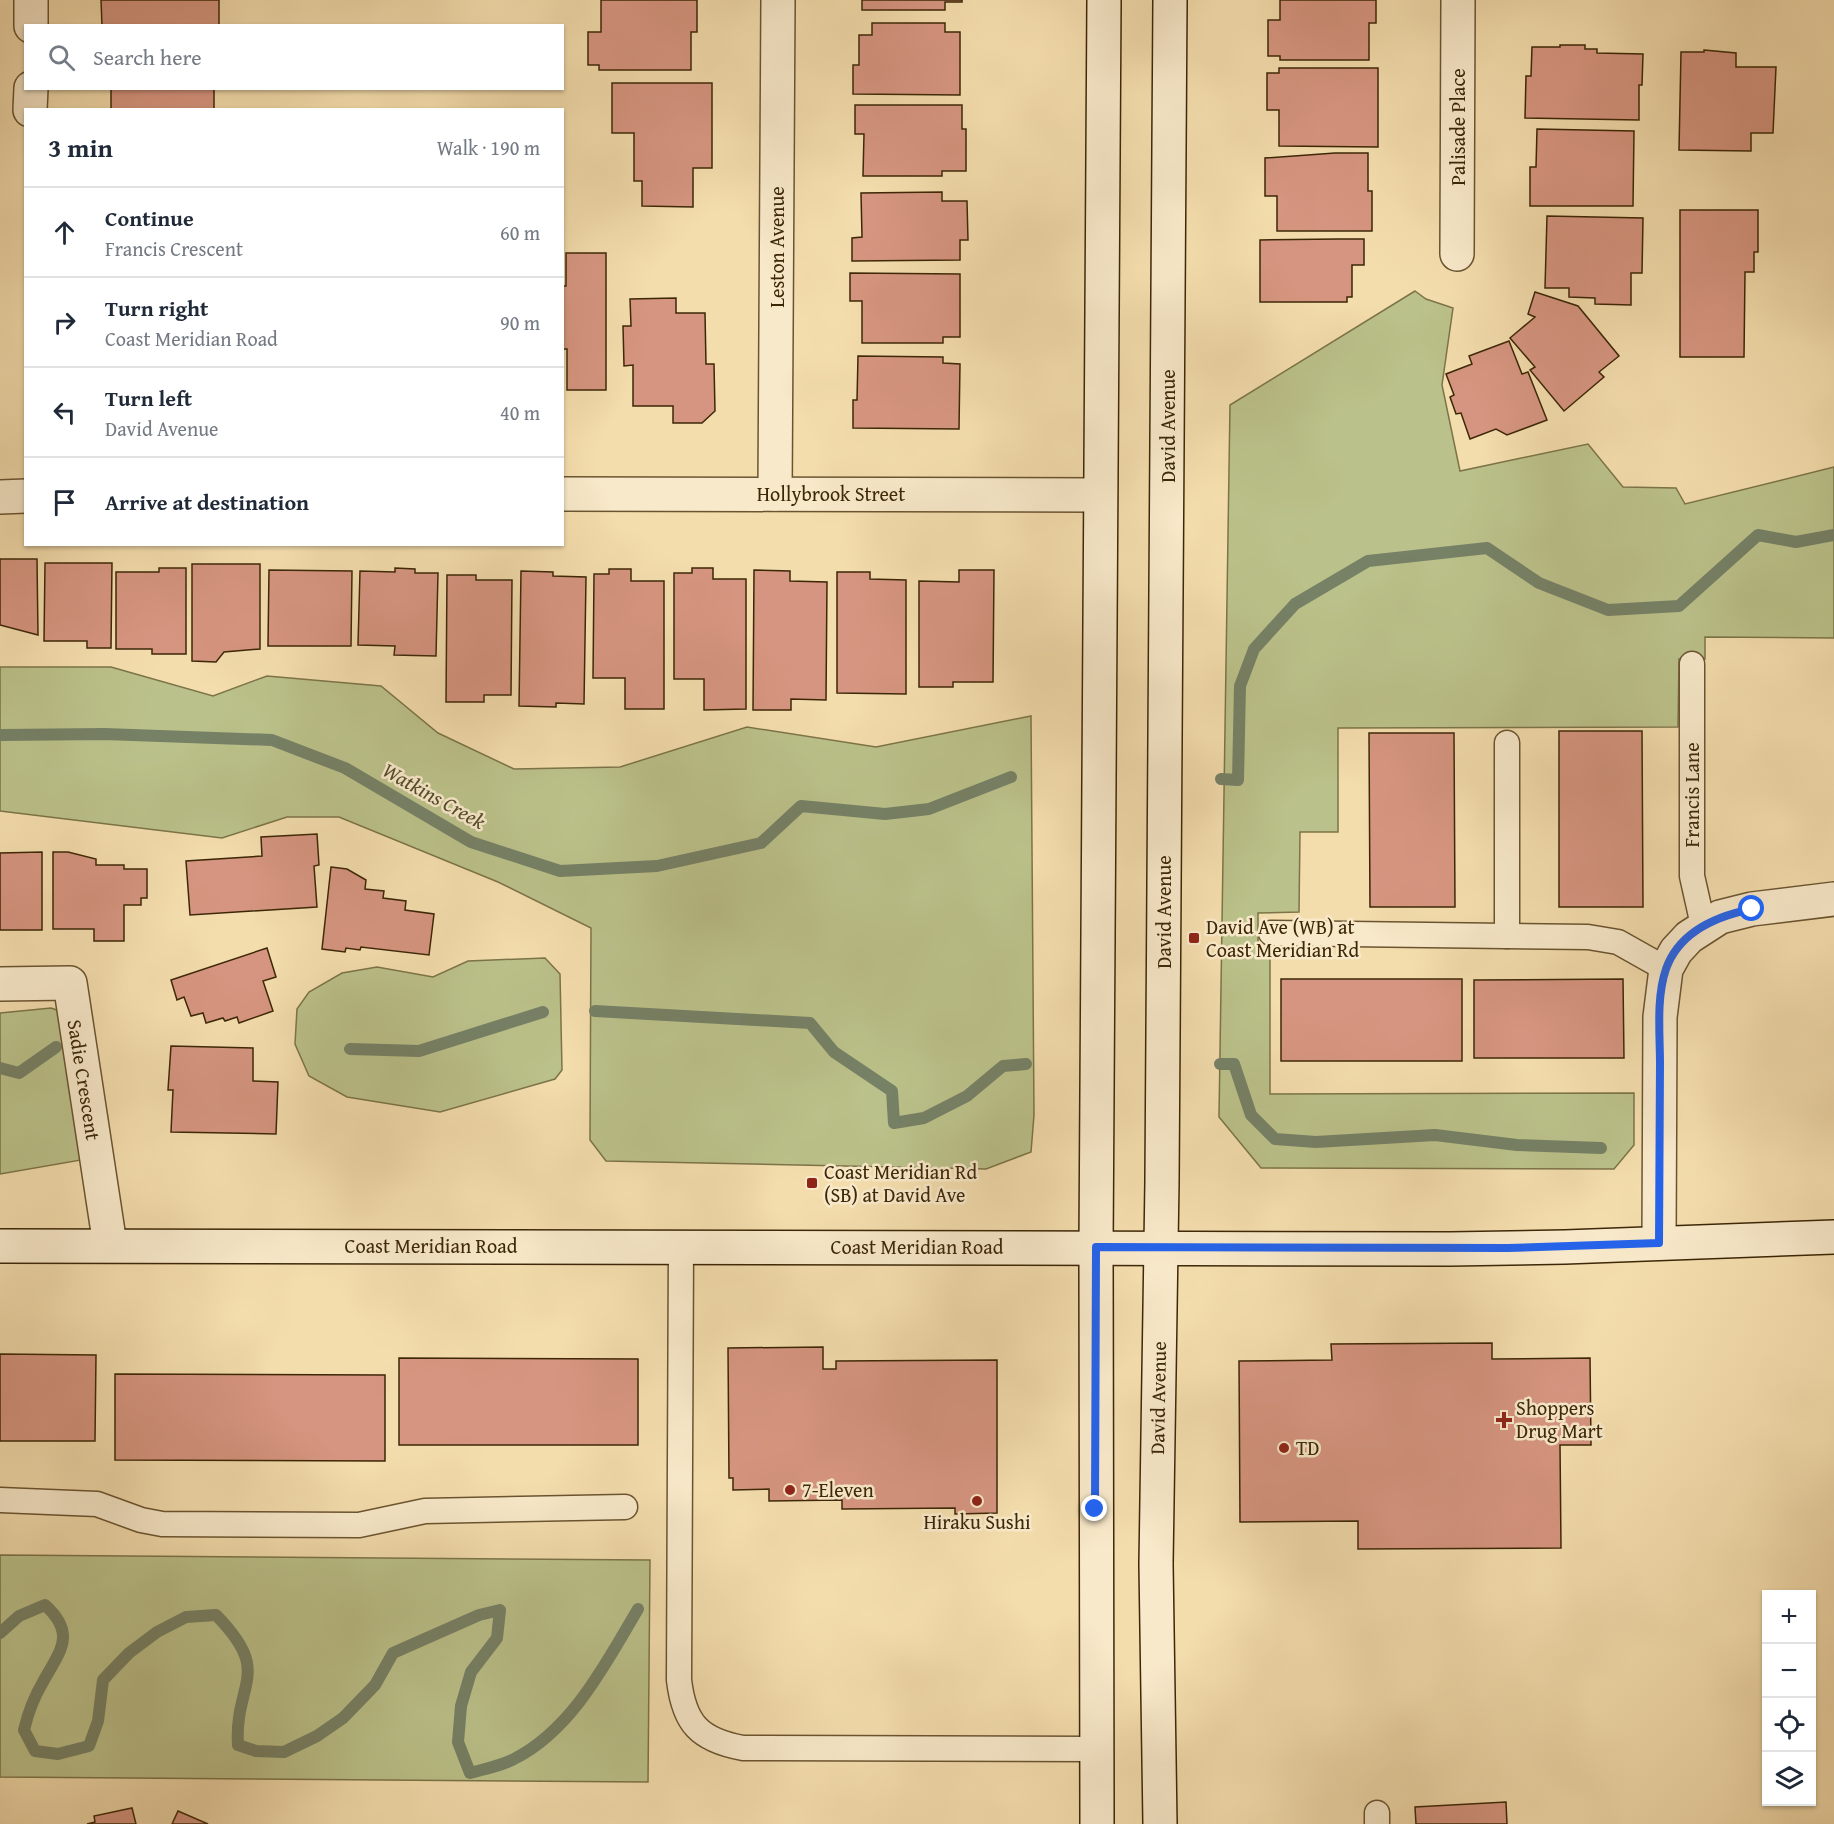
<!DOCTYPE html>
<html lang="en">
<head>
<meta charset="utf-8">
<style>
  body { margin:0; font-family:"Gentium Book Plus",serif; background:#f2f2f3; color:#1f2937 }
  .controls { position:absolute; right:18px; bottom:18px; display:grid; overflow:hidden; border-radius:0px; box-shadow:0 2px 4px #0004 }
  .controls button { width:54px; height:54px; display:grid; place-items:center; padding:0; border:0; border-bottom:2px solid #e0e1e3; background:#fff; color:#1f2937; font:30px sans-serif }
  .stop { position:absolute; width:18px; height:18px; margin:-14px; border:4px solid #2563eb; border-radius:50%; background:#fff }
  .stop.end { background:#2563eb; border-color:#fff; box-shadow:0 2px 6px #0008 }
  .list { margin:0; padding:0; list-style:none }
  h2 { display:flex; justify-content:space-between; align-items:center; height:78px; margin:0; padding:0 24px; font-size:26px }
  h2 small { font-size:20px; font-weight:400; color:#747a83 }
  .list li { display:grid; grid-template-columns:39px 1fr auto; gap:18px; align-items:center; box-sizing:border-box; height:90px; padding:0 24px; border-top:2px solid #e0e1e3 }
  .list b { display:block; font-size:22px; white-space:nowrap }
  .list p { margin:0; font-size:20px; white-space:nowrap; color:#747a83 }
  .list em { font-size:20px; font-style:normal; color:#747a83 }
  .icon { flex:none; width:33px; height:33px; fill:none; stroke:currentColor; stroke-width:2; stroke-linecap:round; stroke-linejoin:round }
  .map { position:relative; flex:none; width:1834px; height:1824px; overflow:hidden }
  .search { position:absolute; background:#fff; box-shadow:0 2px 4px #0004; left:24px; top:24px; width:540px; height:66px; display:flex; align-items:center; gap:15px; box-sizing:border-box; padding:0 21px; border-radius:0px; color:#747a83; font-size:22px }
  .panel { position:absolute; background:#fff; box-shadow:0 2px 4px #0004; left:24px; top:108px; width:540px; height:438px; border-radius:0px }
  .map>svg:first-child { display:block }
</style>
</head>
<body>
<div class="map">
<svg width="1834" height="1824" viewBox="0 0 1834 1824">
  <rect width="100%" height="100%" fill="#f4ddad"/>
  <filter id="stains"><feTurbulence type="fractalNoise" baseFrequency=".00333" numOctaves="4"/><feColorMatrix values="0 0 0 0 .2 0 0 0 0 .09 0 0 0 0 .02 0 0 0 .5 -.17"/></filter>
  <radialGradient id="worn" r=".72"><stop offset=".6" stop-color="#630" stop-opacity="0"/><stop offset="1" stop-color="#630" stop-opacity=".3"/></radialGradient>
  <g fill="#bbc18a" stroke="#7c7448" stroke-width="1.5">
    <polygon points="1415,291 1426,299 1453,308 1442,385 1460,471 1588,444 1623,487 1676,488 1685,504 1834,467 1834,638 1705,637 1705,659 1679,659 1678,727 1338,728 1338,832 1300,832 1299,912 1258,913 1258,952 1270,953 1270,1094 1634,1093 1634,1145 1614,1169 1261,1168 1219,1117 1230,405"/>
    <polygon points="0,667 111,667 213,696 267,676 381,686 438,733 514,769 620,767 747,727 876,747 1031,716 1034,1115 1031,1152 986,1169 606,1161 590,1140 591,928 498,882 339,817 287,817 222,838 0,811"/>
    <polygon points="545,958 560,974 562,1070 555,1079 440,1112 347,1097 309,1076 295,1044 297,1009 309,992 342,973 377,967 433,977 468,961"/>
    <polygon points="51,1008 76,1017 87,1159 0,1174 0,1013"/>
    <polygon points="0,1555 650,1560 648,1782 0,1777"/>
  </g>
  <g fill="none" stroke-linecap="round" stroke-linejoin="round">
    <g stroke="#768166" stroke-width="12">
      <polyline points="0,735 105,734 272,740 345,768 471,842 560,871 657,866 761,843 801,806 885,814 929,809 1011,777"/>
      <polyline points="1221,779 1238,780 1240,686 1254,649 1295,604 1368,561 1487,548 1539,583 1608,610 1679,606 1758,535 1796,542 1834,535"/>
      <polyline points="595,1011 810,1023 834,1052 892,1091 894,1123 924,1118 967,1096 1003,1066 1026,1064"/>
      <polyline points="350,1049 419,1051 543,1012"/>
      <polyline points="1220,1064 1234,1064 1251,1115 1275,1139 1316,1142 1435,1135 1517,1145 1601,1148"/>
      <polyline points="0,1068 19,1073 56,1047"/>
      <path d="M0 1633 19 1616 45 1605C77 1634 60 1651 43 1682 34 1697 28 1713 24 1730L35 1751 58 1754 89 1746 98 1721 103 1680 129 1653 157 1632 186 1617 216 1615C274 1674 234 1682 238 1745L256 1751 284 1752 317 1736 343 1718 375 1685 393 1653 479 1615 500 1610 497 1638 471 1672 461 1706 458 1742 470 1773C484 1769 501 1766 514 1759 572 1730 606 1663 638 1609"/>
    </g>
  </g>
  <g fill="#d69580" stroke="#3c2707" stroke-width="1.5">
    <polygon points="101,0 219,0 219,26 102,26"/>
    <polygon points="601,0 697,0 697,32 691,32 691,70 599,70 599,65 588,65 588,32 601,32"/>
    <polygon points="862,0 962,0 962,2 945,2 945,10 862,10"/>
    <polygon points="1280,0 1376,0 1376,23 1369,23 1369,60 1280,60 1280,56 1268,56 1268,20 1280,20"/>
    <polygon points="872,23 945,23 945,32 960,32 960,95 853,94 853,65 859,65 859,35 872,35"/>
    <polygon points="1560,45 1585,45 1585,49 1597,49 1597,53 1643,54 1642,85 1639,85 1639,120 1525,118 1526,76 1531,76 1532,47 1560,47"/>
    <polygon points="1704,50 1736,53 1736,67 1776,67 1773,133 1751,133 1751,151 1679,150 1681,52 1704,52"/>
    <polygon points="1279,68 1378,68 1378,147 1279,146 1279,110 1267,110 1267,73 1279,73"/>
    <polygon points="612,83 712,83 712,168 693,168 693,207 642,206 642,181 634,181 634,133 612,133"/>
    <rect x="111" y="88" width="103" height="22"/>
    <polygon points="855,105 962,105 962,129 966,129 966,171 942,171 942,176 863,176 864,134 855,134"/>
    <polygon points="1537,129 1634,131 1633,206 1530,206 1530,167 1536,167"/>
    <polygon points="1335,153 1368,153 1368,191 1372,191 1372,231 1277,231 1277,196 1265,196 1265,158"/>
    <polygon points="942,192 942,201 967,201 968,240 960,240 960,260 852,261 852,238 862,237 861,193"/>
    <polygon points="1680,210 1758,210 1758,252 1754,252 1754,272 1745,272 1744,357 1680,357"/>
    <polygon points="1547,216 1643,218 1642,273 1631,273 1631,305 1595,304 1595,298 1569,297 1569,288 1545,288"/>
    <polygon points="1339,239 1364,239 1364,265 1352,265 1352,297 1347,297 1347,302 1260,302 1260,240"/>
    <polygon points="566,253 606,253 606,390 567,390 567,349 562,349 562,286 566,286"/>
    <polygon points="850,273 960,274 960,337 943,337 943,343 862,343 862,301 850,301"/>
    <polygon points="1535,292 1578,306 1619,356 1599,372 1604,377 1564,411 1530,370 1535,367 1510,338 1535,317 1528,314"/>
    <polygon points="676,298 676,313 705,313 706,364 714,364 715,411 702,423 673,423 673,406 633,406 633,365 624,366 623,326 631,326 630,299"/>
    <polygon points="1509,341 1522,374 1528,372 1547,420 1507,435 1496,429 1470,439 1461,413 1456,414 1450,397 1454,395 1446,374 1472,364 1469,356"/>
    <polygon points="858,356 943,357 943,363 960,364 959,429 853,428 853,400 857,400"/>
    <polygon points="0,559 37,559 38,635 0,625"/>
    <polygon points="45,563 112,563 111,648 87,648 87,641 44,641"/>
    <polygon points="192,564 260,564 260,649 224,652 216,662 192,661"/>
    <polygon points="159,568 186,568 186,654 152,654 152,649 116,649 116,572 159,572"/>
    <polygon points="395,568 415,569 415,573 438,573 436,656 394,655 395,646 358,645 360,571 395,572"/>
    <polygon points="692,568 713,568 713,579 746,579 746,709 704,710 704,679 674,679 674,573 692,573"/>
    <polygon points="609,569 631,569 631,581 664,581 664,709 625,709 625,678 593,678 594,574 609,574"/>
    <polygon points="269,570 352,571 351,646 268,646"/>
    <polygon points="754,570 790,571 790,581 827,582 826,700 791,699 791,710 753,710"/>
    <polygon points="959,570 994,570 993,682 953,682 953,687 919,687 919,581 959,582"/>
    <polygon points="521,571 553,572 553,576 586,577 584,704 556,703 556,707 519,706"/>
    <polygon points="837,572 870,572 870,579 906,580 906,694 837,693"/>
    <polygon points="447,575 476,575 476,580 512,580 511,695 484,695 484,702 446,702"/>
    <polygon points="1559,731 1642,731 1643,907 1559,907"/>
    <polygon points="1369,733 1454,733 1455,907 1370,907"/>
    <polygon points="317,834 319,865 314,866 317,907 190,915 186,861 262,856 261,837"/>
    <polygon points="42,852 42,930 0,930 0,853"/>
    <polygon points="53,852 68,852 96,859 96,865 124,865 124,869 147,869 147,898 141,898 141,905 124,905 124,941 94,941 94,929 53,929"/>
    <polygon points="331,867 347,869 366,880 365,889 384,891 383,898 406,901 405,910 434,914 429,955 361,947 360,950 346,948 345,952 322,949"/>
    <polygon points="267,948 276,977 263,981 273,1011 239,1023 237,1017 225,1021 223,1018 206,1023 203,1013 191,1016 184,997 177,1000 171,980"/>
    <rect x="1281" y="979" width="181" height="82"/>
    <polygon points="1623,979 1624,1058 1474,1058 1474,980"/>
    <polygon points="171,1046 253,1048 253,1081 278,1082 276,1134 171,1132 173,1090 168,1090"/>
    <polygon points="1492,1343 1492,1359 1590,1358 1591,1445 1560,1445 1561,1548 1358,1549 1358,1521 1240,1522 1239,1361 1332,1360 1331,1344"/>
    <polygon points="823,1347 823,1369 836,1369 836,1361 997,1360 997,1513 955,1514 955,1508 842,1509 842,1500 769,1501 769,1489 733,1490 733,1478 729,1478 728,1348"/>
    <polygon points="0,1354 96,1355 95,1441 0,1441"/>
    <polygon points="399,1358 638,1359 638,1445 399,1445"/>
    <polygon points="115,1374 385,1375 385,1461 115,1460"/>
    <polygon points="1506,1802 1507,1824 1416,1824 1415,1807"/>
    <polygon points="132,1808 136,1824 87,1824 95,1822 94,1816"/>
    <polygon points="178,1811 208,1824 172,1824"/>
  </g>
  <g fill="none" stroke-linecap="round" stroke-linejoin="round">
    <defs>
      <g id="service">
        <polyline points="1692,664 1692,876 1703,925"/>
        <polyline points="1507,743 1507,936"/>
        <polyline points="1271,933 1588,937 1618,942 1666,969"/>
        <path d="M681 1246 679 1680C684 1723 699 1740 743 1748L1095 1749"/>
        <polyline points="0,1500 97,1504 141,1520 162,1524 359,1525 425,1511 625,1507"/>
        <polyline points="1377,1813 1377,1824"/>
      </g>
      <g id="minor">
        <polyline points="31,26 31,0"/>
        <polyline points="30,110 31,88"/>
        <polyline points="1457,254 1458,0"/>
        <polyline points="562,494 1100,495"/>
        <polyline points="775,494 778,0"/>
        <polyline points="0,497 26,496"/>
        <polyline points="0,984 70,983 110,1245"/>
        <polyline points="1659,1243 1660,1017 1666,969 1676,951 1689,937 1720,917 1752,909 1834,899"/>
      </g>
      <g id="secondary">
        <polyline points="0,1246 1450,1249 1565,1247 1834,1237"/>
        <polyline points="1097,1824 1096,1247 1104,0"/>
        <polyline points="1160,1824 1156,1564 1162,1181 1170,0"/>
      </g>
    </defs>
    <use href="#service" stroke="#6a5430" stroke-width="27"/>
    <use href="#minor" stroke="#6a5430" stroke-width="36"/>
    <use href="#secondary" stroke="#3c2707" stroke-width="36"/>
    <use href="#service" stroke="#f8e9ca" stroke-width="24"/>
    <use href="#minor" stroke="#f8e9ca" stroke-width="33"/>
    <use href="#secondary" stroke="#f8e9ca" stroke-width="33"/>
  </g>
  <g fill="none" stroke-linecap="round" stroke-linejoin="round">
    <path stroke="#2563eb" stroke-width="8" d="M1095 1509 1096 1247 1508 1248 1659 1243C1659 1183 1660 1124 1660 1064 1660 1034 1656 998 1666 969 1679 932 1717 916 1752 909"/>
  </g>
  <g fill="#8f2418" stroke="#f8e9ca" stroke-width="2">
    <rect x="1188" y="932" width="12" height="12" rx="3"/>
    <rect x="806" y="1177" width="12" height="12" rx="3"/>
    <path d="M1501 1411h6v6h6v6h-6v6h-6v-6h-6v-6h6z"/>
    <circle cx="1284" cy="1448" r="6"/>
    <circle cx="790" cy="1490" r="6"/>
    <circle cx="977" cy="1501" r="6"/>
  </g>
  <g text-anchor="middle" stroke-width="5" stroke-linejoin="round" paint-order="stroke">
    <g font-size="20" fill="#3c2707" stroke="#f8e9ca">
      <text transform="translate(1458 127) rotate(-90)" y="7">Palisade Place</text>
      <text transform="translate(777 247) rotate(-90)" y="7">Leston Avenue</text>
      <text transform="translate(1168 426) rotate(-90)" y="7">David Avenue</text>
      <text x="831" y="501">Hollybrook Street</text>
      <text transform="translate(1692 795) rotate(-90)" y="7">Francis Lane</text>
      <text transform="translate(1164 912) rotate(-90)" y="7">David Avenue</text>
      <text transform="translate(84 1080) rotate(81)" y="7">Sadie Crescent</text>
      <text x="431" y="1253">Coast Meridian Road</text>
      <text x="917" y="1254">Coast Meridian Road</text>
      <text transform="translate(1158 1398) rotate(-89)" y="7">David Avenue</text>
    </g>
    <g font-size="20" fill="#3c2707" stroke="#f8e9ca" text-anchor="start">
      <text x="1206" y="934">David Ave (WB) at<tspan x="1206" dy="23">Coast Meridian Rd</tspan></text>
      <text x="824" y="1179">Coast Meridian Rd<tspan x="824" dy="23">(SB) at David Ave</tspan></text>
      <text x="1516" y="1415">Shoppers<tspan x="1516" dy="23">Drug Mart</tspan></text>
      <text x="1296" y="1455">TD</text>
      <text x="802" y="1497">7-Eleven</text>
      <text x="977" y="1529" text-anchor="middle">Hiraku Sushi</text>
    </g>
    <g font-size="21" font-style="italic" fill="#544c2e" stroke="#f8e9ca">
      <text transform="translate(434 796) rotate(29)" y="7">Watkins Creek</text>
    </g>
  </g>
  <rect width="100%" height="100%" filter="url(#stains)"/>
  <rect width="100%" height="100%" fill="url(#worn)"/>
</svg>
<div class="controls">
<button>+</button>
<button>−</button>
<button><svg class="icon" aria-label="locate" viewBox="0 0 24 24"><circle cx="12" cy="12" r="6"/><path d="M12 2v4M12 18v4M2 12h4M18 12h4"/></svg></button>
<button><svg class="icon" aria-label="layers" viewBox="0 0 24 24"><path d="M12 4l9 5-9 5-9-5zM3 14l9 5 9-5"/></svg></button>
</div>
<div class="stop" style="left:1752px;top:909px"></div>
<div class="stop end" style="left:1095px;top:1509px"></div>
<div class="search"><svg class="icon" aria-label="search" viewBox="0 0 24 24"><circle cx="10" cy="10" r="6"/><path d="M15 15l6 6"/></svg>Search here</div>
<section class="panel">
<h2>3 min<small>Walk · 190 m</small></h2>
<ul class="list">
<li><svg class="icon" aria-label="ahead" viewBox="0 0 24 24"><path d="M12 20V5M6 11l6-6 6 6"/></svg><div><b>Continue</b><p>Francis Crescent</p></div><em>60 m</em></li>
<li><svg class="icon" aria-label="right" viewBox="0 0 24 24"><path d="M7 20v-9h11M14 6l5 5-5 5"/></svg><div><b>Turn right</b><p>Coast Meridian Road</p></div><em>90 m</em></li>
<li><svg class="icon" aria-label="left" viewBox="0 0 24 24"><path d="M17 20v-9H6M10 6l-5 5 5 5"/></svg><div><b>Turn left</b><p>David Avenue</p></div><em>40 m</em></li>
<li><svg class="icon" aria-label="arrive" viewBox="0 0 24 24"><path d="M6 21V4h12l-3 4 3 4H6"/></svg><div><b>Arrive at destination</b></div></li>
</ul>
</section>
</div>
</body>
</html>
